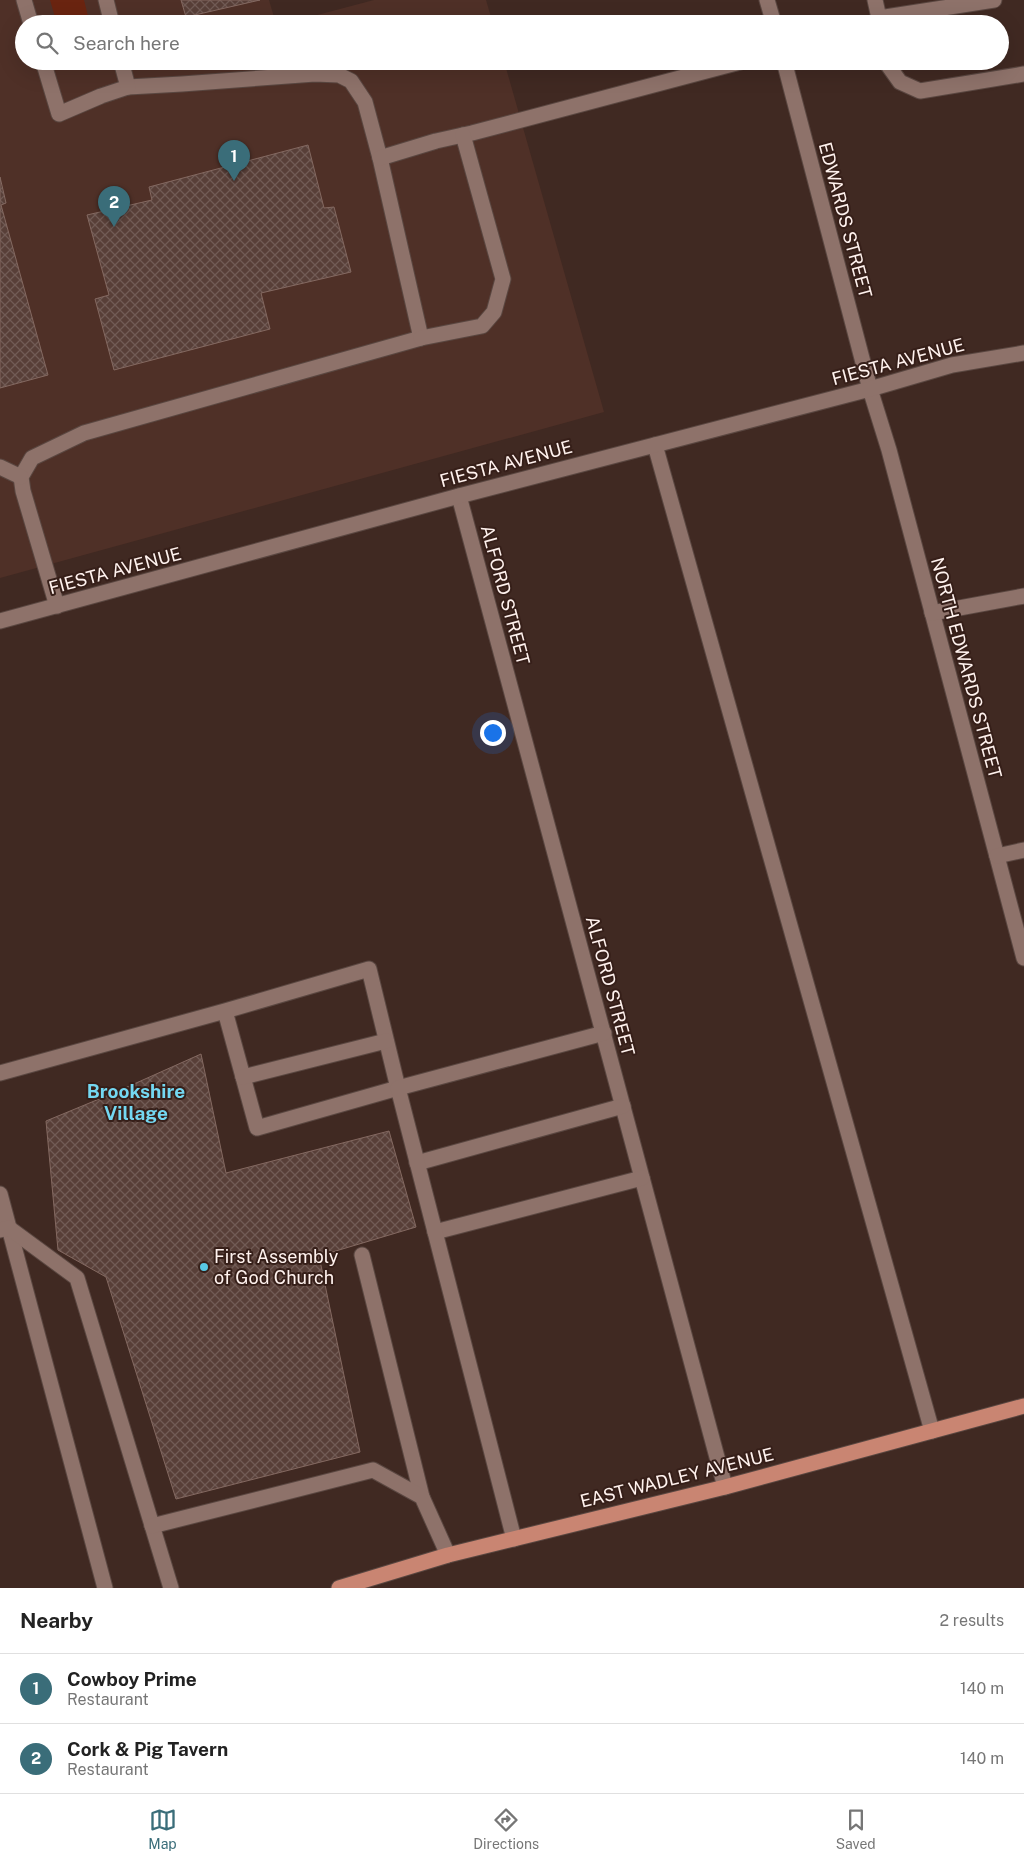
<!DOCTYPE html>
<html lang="en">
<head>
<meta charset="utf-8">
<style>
  body { margin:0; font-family:"Public Sans",sans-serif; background:#f2f2f2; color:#222 }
  .you { position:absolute; left:492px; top:732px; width:18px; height:18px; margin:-12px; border:4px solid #fff; border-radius:50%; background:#1a73e8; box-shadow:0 0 0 8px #1a73e833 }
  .badge { display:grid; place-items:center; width:32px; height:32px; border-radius:50%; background:#3a6d79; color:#fff; font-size:16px; font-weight:700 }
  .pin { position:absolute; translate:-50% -41px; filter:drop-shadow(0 1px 2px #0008) }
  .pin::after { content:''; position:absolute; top:26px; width:18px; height:15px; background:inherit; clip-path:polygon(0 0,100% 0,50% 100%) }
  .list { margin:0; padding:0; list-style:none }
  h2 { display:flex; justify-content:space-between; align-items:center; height:65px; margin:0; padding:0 20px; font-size:21px }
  h2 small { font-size:16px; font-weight:400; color:#767676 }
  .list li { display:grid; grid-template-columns:32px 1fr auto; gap:15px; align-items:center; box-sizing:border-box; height:70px; padding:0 20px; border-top:1px solid #e0e0e0 }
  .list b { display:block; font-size:19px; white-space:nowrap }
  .list p { margin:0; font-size:16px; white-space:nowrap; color:#767676 }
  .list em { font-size:16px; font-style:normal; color:#767676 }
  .icon { flex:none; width:28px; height:28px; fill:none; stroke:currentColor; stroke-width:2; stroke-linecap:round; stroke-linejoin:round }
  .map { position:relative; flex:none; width:1024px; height:1588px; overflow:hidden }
  .search { position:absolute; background:#fff; box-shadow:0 5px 20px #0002; left:15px; right:15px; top:15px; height:55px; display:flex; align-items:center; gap:12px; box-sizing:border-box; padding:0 18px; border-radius:28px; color:#767676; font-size:19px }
  .sheet { height:205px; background:#fff }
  nav { display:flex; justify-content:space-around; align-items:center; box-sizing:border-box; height:70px; border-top:1px solid #e0e0e0; background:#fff; font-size:14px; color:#767676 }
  nav a { display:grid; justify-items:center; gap:2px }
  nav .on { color:#3a6d79 }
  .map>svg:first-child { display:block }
</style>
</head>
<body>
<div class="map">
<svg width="1024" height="1588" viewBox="0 0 1024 1588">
  <defs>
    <pattern id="building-cross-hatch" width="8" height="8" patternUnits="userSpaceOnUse" patternTransform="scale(1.25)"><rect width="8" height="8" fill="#583f38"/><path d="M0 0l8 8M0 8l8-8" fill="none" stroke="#715b55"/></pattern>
  </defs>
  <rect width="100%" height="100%" fill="#402922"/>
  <g fill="#4f3027">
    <polygon points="0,0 269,0 276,24 24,24 24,61 504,61 604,412 0,578"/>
    <polygon points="374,0 486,0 493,24 283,24"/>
  </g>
  <polygon fill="#6a2410" points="50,0 84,0 90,24 57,24"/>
  <g fill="url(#building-cross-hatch)" stroke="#846961">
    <polygon points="181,0 260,0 186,17"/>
    <polygon points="308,145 324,208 334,207 351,272 261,293 270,329 114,370 95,299 109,295 87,215 152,200 149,187"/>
    <polygon points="0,177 6,203 1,205 48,375 0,388"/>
    <polygon points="201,1054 226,1173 389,1131 416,1227 319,1256 360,1452 176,1499 106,1277 58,1250 46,1121 116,1092"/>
  </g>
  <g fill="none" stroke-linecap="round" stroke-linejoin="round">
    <defs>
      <g id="minor">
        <polyline points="24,0 31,24"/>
        <polyline points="106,0 112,24"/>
        <polyline points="767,0 774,24"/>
        <polyline points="875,0 879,18 994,0"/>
        <polyline points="43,61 59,114 101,96 128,87 182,84 315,74 339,75 351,81 365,102 380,158 421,338 84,433 32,458 21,477 23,491 57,606"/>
        <polyline points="121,61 128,87"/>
        <polyline points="784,61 870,389 889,450 1024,958"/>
        <polyline points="885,61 900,82 920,91 1024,74"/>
        <polyline points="380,158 436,141 472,133 744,61"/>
        <polyline points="421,338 482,326 494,312 503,279 463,135"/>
        <polyline points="655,445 932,1431"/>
        <polyline points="0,467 21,477"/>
        <polyline points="459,496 725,1487"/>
        <polyline points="932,613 1024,596"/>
        <polyline points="0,621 459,496 870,389 952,365 1024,353"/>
        <polyline points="997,856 1024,850"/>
        <polyline points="0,1073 225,1011 369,969 398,1088 257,1128 225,1011"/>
        <polyline points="243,1077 386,1041"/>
        <polyline points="417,1163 623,1106"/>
        <polyline points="0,1194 105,1588"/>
        <polyline points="0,1230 9,1228 77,1278 171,1588"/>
        <polyline points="435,1232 642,1178"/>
        <polyline points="362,1255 422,1497"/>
        <polyline points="152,1526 373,1470 422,1497 448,1555"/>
        <polyline points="514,1539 398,1088 604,1033"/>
      </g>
      <polyline id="major" points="339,1588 448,1555 725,1487 1024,1406"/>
    </defs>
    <use href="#minor" stroke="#5a4741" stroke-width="17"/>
    <use href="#major" stroke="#5a4741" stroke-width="17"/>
    <use href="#minor" stroke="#8e726a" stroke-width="15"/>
    <use href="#major" stroke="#c98572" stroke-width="15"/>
  </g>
  <circle fill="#58c8e4" stroke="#361f19" stroke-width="2" cx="204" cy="1267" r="5"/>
  <g text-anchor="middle" stroke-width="4" stroke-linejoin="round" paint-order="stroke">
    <g font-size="18" fill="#fff2ee" stroke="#361f19">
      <text transform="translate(845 220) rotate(75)" y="6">EDWARDS STREET</text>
      <text transform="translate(898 362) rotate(-15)" y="6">FIESTA AVENUE</text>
      <text transform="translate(506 464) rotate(-15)" y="6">FIESTA AVENUE</text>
      <text transform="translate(115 571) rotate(-15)" y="6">FIESTA AVENUE</text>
      <text transform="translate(505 595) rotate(75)" y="6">ALFORD STREET</text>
      <text transform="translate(966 668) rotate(75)" y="6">NORTH EDWARDS STREET</text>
      <text transform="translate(610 986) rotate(75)" y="6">ALFORD STREET</text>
      <text transform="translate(677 1478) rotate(-14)" y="6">EAST WADLEY AVENUE</text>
    </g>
    <g font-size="18" fill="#fff2ee" stroke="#361f19" text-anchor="start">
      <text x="214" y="1263">First Assembly<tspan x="214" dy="21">of God Church</tspan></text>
    </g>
    <g font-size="19" font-weight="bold" fill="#74d8f2" stroke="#361f19">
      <text x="136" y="1098">Brookshire<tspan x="136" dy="22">Village</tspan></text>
    </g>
  </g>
</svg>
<div class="you"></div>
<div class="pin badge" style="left:234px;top:181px">1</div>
<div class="pin badge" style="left:114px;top:227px">2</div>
<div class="search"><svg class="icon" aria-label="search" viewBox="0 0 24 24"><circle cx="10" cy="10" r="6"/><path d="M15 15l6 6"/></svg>Search here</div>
</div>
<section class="sheet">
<h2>Nearby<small>2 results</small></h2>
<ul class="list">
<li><span class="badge">1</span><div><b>Cowboy Prime</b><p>Restaurant</p></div><em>140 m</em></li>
<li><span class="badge">2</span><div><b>Cork &amp; Pig Tavern</b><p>Restaurant</p></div><em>140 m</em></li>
</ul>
</section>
<nav>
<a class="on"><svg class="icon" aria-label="map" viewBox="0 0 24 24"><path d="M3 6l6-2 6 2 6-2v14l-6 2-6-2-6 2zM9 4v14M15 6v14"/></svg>Map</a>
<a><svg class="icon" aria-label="directions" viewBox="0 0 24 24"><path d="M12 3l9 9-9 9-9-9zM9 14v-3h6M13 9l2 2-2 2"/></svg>Directions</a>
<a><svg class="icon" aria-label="saved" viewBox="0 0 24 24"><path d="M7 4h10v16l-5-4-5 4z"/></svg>Saved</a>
</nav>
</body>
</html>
